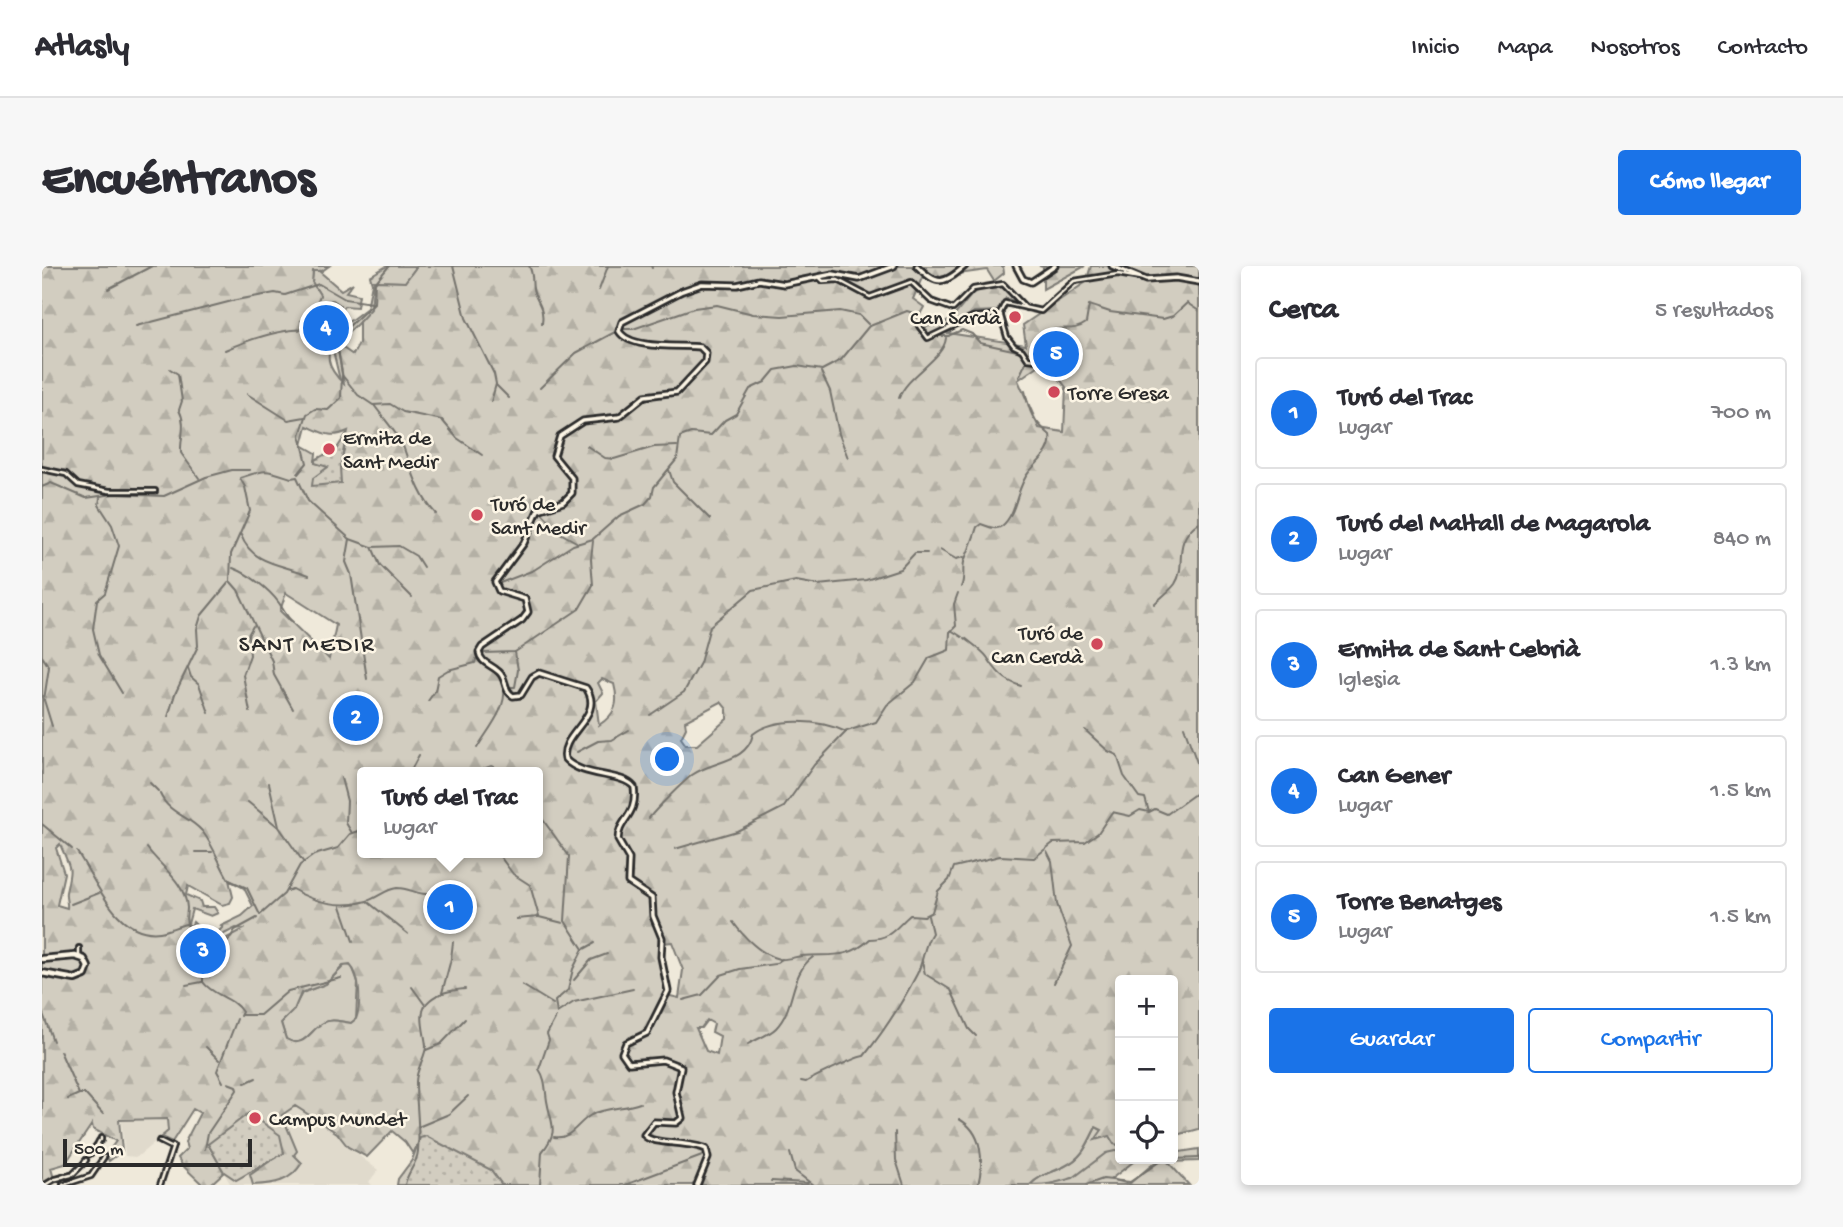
<!DOCTYPE html>
<html lang="es">
<head>
<meta charset="utf-8">
<style>
  body { margin:0; font-family:"Gochi Hand",sans-serif; background:#f7f7f7; color:#2b2b33 }
  .controls { position:absolute; right:21px; bottom:21px; display:grid; overflow:hidden; border-radius:7px; box-shadow:0 4px 10px #0003 }
  .controls button { width:63px; height:63px; display:grid; place-items:center; padding:0; border:0; border-bottom:2px solid #e1e1e2; background:#fff; color:#2b2b33; font:35px sans-serif }
  .scale { position:absolute; left:21px; bottom:18px; width:189px; box-sizing:border-box; padding-left:7px; border:4px solid #2b2b2b; border-top:0; font-size:19px; line-height:24px; white-space:nowrap; color:#2b2b2b; -webkit-text-stroke:5px #fcf5e5; paint-order:stroke }
  .you { position:absolute; left:626px; top:494px; width:24px; height:24px; margin:-18px; border:5px solid #fff; border-radius:50%; background:#1a73e8; box-shadow:0 0 0 10px #1a73e833 }
  .badge { display:grid; place-items:center; width:46px; height:46px; border-radius:50%; background:#1a73e8; color:#fff; font-size:23px; font-weight:700 }
  .pin { position:absolute; translate:-50% -50%; border:4px solid #fff; box-shadow:0 2px 7px #0006 }
  .popup { position:absolute; left:315px; top:501px; width:186px; height:91px; box-sizing:border-box; display:grid; place-content:center; border-radius:7px; background:#fff; filter:drop-shadow(0 2px 5px #0005); font-size:23px; white-space:nowrap; color:#7c7c81 }
  .popup b { font-size:26px; color:#2b2b33 }
  .popup::after { content:''; position:absolute; left:50%; top:100%; margin-left:-14px; border:14px solid transparent; border-top-color:#fff }
  .list { margin:0; padding:0; list-style:none }
  h2 { display:flex; justify-content:space-between; align-items:center; height:91px; margin:0; padding:0 28px; font-size:30px }
  h2 small { font-size:23px; font-weight:400; color:#7c7c81 }
  .list li { display:grid; grid-template-columns:46px 1fr auto; gap:21px; align-items:center; box-sizing:border-box; height:112px; margin:0 14px 14px; padding:0 14px; border:2px solid #e1e1e2; border-radius:7px }
  .list b { display:block; font-size:26px; white-space:nowrap }
  .list p { margin:0; font-size:23px; white-space:nowrap; color:#7c7c81 }
  .list em { font-size:23px; font-style:normal; color:#7c7c81 }
  .actions { display:flex; gap:14px; padding:21px 28px }
  .actions a { flex:1; padding:16px 0; border:2px solid #1a73e8; border-radius:7px; text-align:center; font-size:24px; color:#1a73e8 }
  .actions .main { background:#1a73e8; color:#fff }
  .icon { flex:none; width:38px; height:38px; fill:none; stroke:currentColor; stroke-width:2; stroke-linecap:round; stroke-linejoin:round }
  .map { position:relative; flex:none; width:1157px; height:919px; overflow:hidden; border-radius:7px }
  header { display:flex; align-items:center; gap:42px; box-sizing:border-box; height:98px; padding:0 35px; background:#fff; border-bottom:2px solid #e1e1e2 }
  header strong { font-size:33px }
  nav { display:flex; gap:38px; margin-inline-start:auto; font-size:24px }
  .intro { display:flex; align-items:center; justify-content:space-between; box-sizing:border-box; height:168px; padding:0 42px }
  h1 { margin:0; font-size:49px }
  .button { padding:18px 32px; border-radius:7px; background:#1a73e8; color:#fff; font-size:24px; font-weight:700 }
  main { display:flex; gap:42px; padding:0 42px }
  aside { flex:1; background:#fff; border-radius:7px; box-shadow:0 4px 10px #0003 }
  .map>svg:first-child { display:block }
</style>
</head>
<body>
<header>
<strong>Atlasly</strong>
<nav><a>Inicio</a><a>Mapa</a><a>Nosotros</a><a>Contacto</a></nav>
</header>
<div class="intro"><h1>Encuéntranos</h1><a class="button">Cómo llegar</a></div>
<main>
<div class="map">
<svg width="1157" height="919" viewBox="0 0 1157 919">
  <defs>
    <pattern id="forest-firs" width="22" height="20" patternUnits="userSpaceOnUse" patternTransform="scale(1.75)"><rect width="22" height="20" fill="#d2cdc0"/><path d="M5 1l3.5 6h-7zM16 11l3.5 6h-7z" fill="#b4b0a5"/></pattern>
    <pattern id="park-dots" width="8" height="8" patternUnits="userSpaceOnUse" patternTransform="scale(1.75)"><rect width="8" height="8" fill="#d2cdc0"/><path d="M2 2h.1M6 6h.1" fill="none" stroke="#b4b0a5" stroke-width="1.8" stroke-linecap="round"/></pattern>
  </defs>
  <rect width="100%" height="100%" fill="#efe9da"/>
  <filter id="ink" filterUnits="userSpaceOnUse"><feTurbulence type="fractalNoise" baseFrequency=".0143" numOctaves="2"/><feDisplacementMap in="SourceGraphic" scale="14" xChannelSelector="R" yChannelSelector="G"/><feConvolveMatrix kernelMatrix="1 2 1 2 8 2 1 2 1" color-interpolation-filters="sRGB"/></filter>
  <g filter="url(#ink)">
    <g fill="#e0dacc">
      <polygon points="253,840 274,856 295,867 306,881 336,904 327,916 330,919 189,919 182,907 168,919 161,919 140,899 136,892 145,883 143,876"/>
      <polygon points="125,853 126,865 95,891 83,890 79,854"/>
    </g>
    <g fill="#d2cdc0" stroke="#7e7c76" stroke-width="2">
      <polygon points="345,0 375,0 363,16 332,15 329,44 295,78 303,119 298,114 289,76 292,68 289,69 325,42 330,17 328,10"/>
      <polygon points="271,5 277,5 299,24 311,17 304,26 317,29 315,41 302,40 298,46 298,39 291,34 275,36 278,29 270,16"/>
      <path d="M303 699 310 700 316 716 314 753 309 757C299 756 290 752 281 757 268 764 262 784 244 773L239 757 251 744 260 727 284 718Z"/>
      <path d="M1054 861 1067 869 1072 878 1078 879V884C1058 888 1049 904 1031 912 1020 917 1001 919 988 919 998 908 1010 907 1023 900 1041 892 1046 877 1054 861Z"/>
    </g>
    <g fill="url(#forest-firs)" stroke="#7e7c76" stroke-width="2" fill-rule="evenodd">
      <path d="M0 0H287L280 5H271L270 16 278 29 270 49 259 55 262 63 272 65 277 73 293 67C283 90 284 101 302 118L295 78 311 89 317 77V56L329 43 332 15 363 16 375 0H961L962 7 952 15 945 4 895 11 882 7 871 33 882 41 875 54 884 61 908 55 931 27 948 20 966 21 981 39 964 32 955 45 932 46 906 67 984 79 981 59 1044 16 1049 0H1157V863L1139 868 1131 867V714H1078V879L1072 878 1067 870 1053 874 1060 864 1054 861C1045 877 1042 891 1023 900 1010 907 998 908 988 919H460L449 904 378 873 371 888 363 876 350 865 325 891 306 881 295 867 253 840 240 849 255 885 252 889 260 897C248 916 233 918 211 919L208 909 241 886 239 876 166 878 182 906 168 919H161L140 899 136 892 145 883 143 876 158 847 151 843 130 876 119 871 126 865 125 853 77 854 80 885 67 895 64 889 74 875 51 863 50 858 23 898 9 902 12 913 0 919ZM1003 95 1024 121 1022 166 997 162 976 114ZM265 160C281 167 289 173 306 165L298 201 273 197 274 187 260 179ZM244 327 294 359 287 393 238 345ZM560 413 572 418C577 437 574 448 557 459L554 435 561 427 556 417ZM679 436 685 443V453L655 479H644L639 472 644 462 643 455ZM449 500 454 502 453 506H495V587H320V506H433ZM18 578C29 605 30 599 24 626 23 632 26 637 25 642L15 639 22 607 14 582ZM187 614 202 622 211 640 200 650 179 660 181 661 175 667 176 671 194 662 202 663 185 672 179 686 153 663 159 664 151 656 149 660 146 658 150 643 169 650 176 647 172 641H160L158 635 144 629 146 620 180 639 188 637 191 631ZM630 676 641 704 637 732 628 730 621 693 622 677ZM308 699C319 710 319 739 314 753L309 757C299 756 290 752 281 757 268 764 262 784 244 773L239 757 252 744 259 727 284 718 301 700ZM665 754 672 758 670 766 678 770 675 789 664 785 654 762H659Z"/>
      <polygon points="997,0 1043,0 1001,23 1001,1"/>
      <polygon points="1157,883 1157,895 1126,896 1147,919 1004,919 1031,912 1064,887 1078,884 1078,893 1095,893 1069,913 1087,918 1117,893 1131,893 1131,887"/>
    </g>
    <g fill="url(#park-dots)" stroke="#7e7c76" stroke-width="2">
      <polygon points="305,167 298,201 299,217 270,220 271,212 286,201 273,197 273,194 282,189 290,190"/>
      <polygon points="207,847 238,869 242,887 194,914 182,906 166,878"/>
      <polygon points="384,870 449,904 460,919 355,919 356,913 370,894 378,872"/>
    </g>
    <g fill="none" stroke-linecap="round" stroke-linejoin="round">
      <g stroke="#75736d" stroke-width="2">
        <polyline points="411,0 424,52 452,108 454,118 449,136"/>
        <path d="M487 0C493 10 488 20 493 29 498 40 502 44 500 58"/>
        <polyline points="609,0 610,2"/>
        <polyline points="66,23 110,0"/>
        <polyline points="557,24 566,0"/>
        <polyline points="94,60 194,34 233,27 243,29 277,18 303,33 330,37"/>
        <polyline points="828,60 865,45 877,49 887,70 907,70"/>
        <polyline points="580,63 591,63 652,42 675,39 711,48 740,50 798,45 817,49 826,58"/>
        <polyline points="908,69 920,64 930,68 938,77 980,86"/>
        <path d="M183 84C204 75 267 50 285 73L294 72"/>
        <path d="M990 92 1002 84 1007 65C1019 59 1031 67 1044 57L1047 39 1068 46 1121 53 1131 50 1145 37 1157 45"/>
        <path d="M128 103 136 108 140 135 137 144C145 158 138 172 139 187L157 212"/>
        <polyline points="779,106 788,125 797,168 806,192"/>
        <polyline points="300,109 316,129 331,139 348,138 361,146 400,154 415,172 440,189"/>
        <polyline points="977,111 985,94"/>
        <polyline points="454,119 467,132"/>
        <polyline points="498,122 534,87 573,66"/>
        <polyline points="205,128 246,154 263,151"/>
        <path d="M857 132C865 109 902 93 904 72"/>
        <path d="M332 139C342 153 354 165 361 180 370 204 376 229 394 248"/>
        <polyline points="545,180 563,192 572,193 612,181 635,180"/>
        <polyline points="627,204 631,216 668,253"/>
        <polyline points="256,208 265,197 258,169 265,148 273,143 286,144 299,132 300,108 294,72 332,37 333,17 347,0"/>
        <polyline points="0,221 9,217 44,232 72,228 122,230 164,211 190,204 208,204"/>
        <polyline points="58,232 57,239 70,259 77,280 63,327 55,334 51,363 57,389 80,427"/>
        <polyline points="500,247 520,268 536,277"/>
        <path d="M199 269C210 299 241 298 267 309"/>
        <polyline points="308,273 330,281 357,280 374,290 381,301"/>
        <polyline points="330,281 338,299 370,331"/>
        <polyline points="898,284 914,293 922,291"/>
        <path d="M191 302C207 308 227 323 237 337 242 344 244 351 251 356"/>
        <polyline points="189,316 196,324 230,395 232,409 251,443"/>
        <polyline points="458,317 492,304 531,279 551,273 577,250 603,238 610,230 612,221 635,193 638,171 649,167 669,169 683,154 694,148 708,123 723,116 733,104 755,100 780,104 799,94 827,60"/>
        <path d="M919 321C924 311 919 302 923 293 928 281 931 274 935 261L939 258C946 260 953 265 960 260 976 246 974 221 987 206 996 195 1011 185 1008 169 990 153 988 149 983 125"/>
        <path d="M1112 338C1118 332 1128 325 1133 318 1146 298 1128 277 1157 256"/>
        <polyline points="909,364 920,371"/>
        <path d="M923 372C929 377 941 385 945 391 954 405 962 415 979 420"/>
        <polyline points="441,387 473,386 537,343 551,319 549,293 551,275"/>
        <polyline points="0,390 7,401 2,434 10,460"/>
        <polyline points="146,402 149,411 157,418 167,447"/>
        <polyline points="466,421 473,421 476,404 473,386"/>
        <polyline points="386,435 393,425 396,410 406,404 433,397 434,393"/>
        <polyline points="208,446 201,409 208,389 206,369 211,360"/>
        <polyline points="608,449 642,426 658,397 668,360 711,324 754,315 776,319 824,314 858,303 873,287 885,287"/>
        <path d="M126 451 133 428 156 380 155 363 159 350 188 315 189 288 208 245 203 221 198 212C225 203 222 203 249 212L255 211 266 235 308 273 304 296 309 308 325 413"/>
        <polyline points="1142,461 1157,502"/>
        <polyline points="1043,464 1066,485 1075,489 1082,510 1097,531 1103,532 1107,546"/>
        <polyline points="805,465 834,456 845,439 873,416 887,392 907,384 908,366 914,360 912,338 916,327"/>
        <path d="M435 482C446 463 465 443 462 421"/>
        <polyline points="535,486 556,475 570,474 587,464"/>
        <polyline points="368,506 377,489"/>
        <polyline points="299,512 305,535 304,557 310,567"/>
        <polyline points="108,517 116,525"/>
        <polyline points="227,517 237,561 262,597"/>
        <path d="M118 528C127 548 146 549 160 565 172 580 177 598 187 614L205 622 218 649 242 628 258 599 272 589 296 582 308 568 320 564"/>
        <polyline points="206,536 235,560"/>
        <polyline points="496,547 527,590 523,655 541,683 531,703 526,724 513,735 515,747 532,736 591,723"/>
        <path d="M607 552C615 542 640 517 650 509 671 494 705 497 711 468 734 450 779 454 804 466"/>
        <polyline points="0,558 30,583"/>
        <path d="M105 582C118 600 144 617 145 642 145 648 143 651 145 658"/>
        <polyline points="633,583 695,565 742,541 772,499 804,466"/>
        <polyline points="1005,585 1010,595 1015,638 1030,680 1012,717"/>
        <path d="M35 586C55 615 74 672 118 666 126 665 135 660 144 658L177 688"/>
        <polyline points="154,586 170,586"/>
        <polyline points="398,587 403,595"/>
        <polyline points="457,589 471,608 488,619 497,651 521,657"/>
        <path d="M245 625 250 623C272 636 299 643 325 635 335 632 344 623 355 622 369 622 378 631 393 627"/>
        <polyline points="326,636 366,668"/>
        <polyline points="29,638 57,627"/>
        <polyline points="299,640 311,675"/>
        <polyline points="474,653 497,651"/>
        <path d="M691 656C701 670 719 689 737 693 743 694 753 691 759 690 786 687 805 695 828 673 849 673 854 661 868 649L882 650 890 646 896 625 907 614 912 601 958 590 992 592 1011 577 1043 576 1056 567 1070 546 1088 550 1098 544 1107 546 1113 543 1125 548 1157 525"/>
        <polyline points="542,683 553,677"/>
        <polyline points="174,695 193,664 215,652"/>
        <polyline points="880,695 883,708 909,724 927,763 934,770"/>
        <path d="M171 699 161 711V716C171 730 191 731 200 746L198 750"/>
        <polyline points="532,714 549,694 565,688"/>
        <polyline points="144,719 160,716"/>
        <polyline points="480,719 511,738"/>
        <polyline points="370,721 383,739"/>
        <polyline points="400,727 409,693 411,676"/>
        <polyline points="641,734 660,729 679,709 698,703 733,698 740,693"/>
        <polyline points="0,745 11,775"/>
        <polyline points="199,749 218,749 246,725 299,712"/>
        <path d="M706 778C715 773 727 769 734 762 754 742 747 708 771 691"/>
        <polyline points="164,781 177,794"/>
        <polyline points="384,784 399,778 423,753"/>
        <polyline points="18,785 37,828 43,828 61,848"/>
        <path d="M759 815 764 816C772 811 816 790 822 790 843 764 860 737 875 708 882 694 881 680 890 667L886 650"/>
        <polyline points="181,816 175,805 195,753"/>
        <polyline points="203,817 214,812"/>
        <polyline points="26,833 37,828"/>
        <path d="M917 853C941 866 942 895 936 919"/>
        <polyline points="376,861 407,848 426,830"/>
        <polyline points="853,866 854,894 862,919"/>
        <path d="M512 871C529 874 535 857 549 849 564 841 583 843 598 837"/>
        <polyline points="163,883 166,867 195,824 194,820 186,817"/>
        <polyline points="748,887 753,905 771,919"/>
        <polyline points="1131,893 1157,892"/>
        <polyline points="729,915 766,917"/>
        <path d="M363 919C365 906 375 899 376 885 378 862 374 839 374 816 374 803 384 790 384 780 383 766 374 745 388 734 397 726 411 724 423 723"/>
        <path d="M498 919 500 886C518 864 509 859 505 835 503 823 504 813 497 803L507 774 505 768 514 751"/>
        <polyline points="583,919 660,890"/>
        <polyline points="1044,919 1061,913 1088,916 1117,896 1129,893"/>
      </g>
      <defs>
        <g id="minor">
          <polyline points="777,11 781,15 796,14 828,31 869,16 889,35 911,43 931,23 961,18 984,42"/>
          <polyline points="877,60 886,72 930,51 959,49"/>
          <polyline points="994,94 986,93 980,84 972,80 965,71 958,47 963,37 999,45 1032,15 1076,8 1098,12"/>
          <polyline points="0,203 24,208 36,219 67,225 113,225"/>
          <polyline points="37,691 37,682"/>
          <polyline points="59,874 59,872"/>
          <polyline points="117,875 129,881"/>
          <polyline points="55,879 57,875"/>
          <polyline points="52,883 54,880"/>
          <polyline points="48,888 51,885"/>
          <polyline points="42,897 44,894"/>
          <polyline points="31,908 40,899"/>
          <polyline points="25,910 29,909"/>
          <polyline points="20,911 23,910"/>
          <polyline points="14,913 18,912"/>
          <polyline points="3,919 13,913"/>
          <polyline points="21,919 49,910 62,891"/>
          <polyline points="118,919 131,880"/>
        </g>
        <g id="tertiary">
          <path d="M875 0C896 21 902 18 923 0"/>
          <polyline points="974,0 981,13 989,16 1013,0"/>
          <polyline points="1070,0 1104,14 1134,12 1157,16"/>
          <path d="M655 919 666 892 664 883C647 875 609 879 602 869L612 856 634 857 640 852 634 826 639 801 621 794 587 797 580 787 584 777 605 767 626 725 619 691 620 672 611 650 610 632 586 616 587 593 576 574C576 553 596 551 592 521 580 506 540 512 523 493 517 468 564 450 544 422L497 407 490 411 479 429 471 430C461 424 465 413 457 406 449 398 439 398 437 386L440 381 480 354 486 346 483 333 457 325 453 316 482 277 496 244 521 236 530 227V212L512 190 518 170 541 155 577 151 603 130 635 126 663 96 664 87 658 81C638 79 588 84 577 65L580 56 640 25 660 18 695 19 717 14 742 18 791 8 817 13 852 0"/>
        </g>
        <polyline id="secondary" points="0,693 33,690 42,693 46,701 43,709 33,713 0,707"/>
      </defs>
      <use href="#minor" stroke="#2b2b2b" stroke-width="8"/>
      <use href="#tertiary" stroke="#2b2b2b" stroke-width="9"/>
      <use href="#secondary" stroke="#2b2b2b" stroke-width="10"/>
      <use href="#minor" stroke="#fcf5e5" stroke-width="2.5"/>
      <use href="#tertiary" stroke="#fcf5e5" stroke-width="3.5"/>
      <use href="#secondary" stroke="#fcf5e5" stroke-width="4.5"/>
    </g>
  </g>
  <g fill="#d1495b" stroke="#fcf5e5" stroke-width="2.5">
    <circle cx="973" cy="51" r="7"/>
    <circle cx="1012" cy="126" r="7"/>
    <circle cx="287" cy="183" r="7"/>
    <circle cx="435" cy="249" r="7"/>
    <circle cx="1055" cy="378" r="7"/>
    <circle cx="213" cy="852" r="7"/>
  </g>
  <g text-anchor="middle" stroke-width="5" stroke-linejoin="round" paint-order="stroke">
    <g font-size="21" fill="#2b2b2b" stroke="#fcf5e5" text-anchor="start">
      <text x="959" y="58" text-anchor="end">Can Sardà</text>
      <text x="1026" y="133">Torre Gresa</text>
      <text x="301" y="178">Ermita de<tspan x="301" dy="24">Sant Medir</tspan></text>
      <text x="449" y="244">Turó de<tspan x="449" dy="24">Sant Medir</tspan></text>
      <text x="1041" y="373" text-anchor="end">Turó de<tspan x="1041" dy="24">Can Cerdà</tspan></text>
      <text x="227" y="859">Campus Mundet</text>
    </g>
    <g font-size="23" letter-spacing="2" fill="#2b2b2b" stroke="#fcf5e5">
      <text x="265" y="385">SANT MEDIR</text>
    </g>
  </g>
</svg>
<div class="controls">
<button>+</button>
<button>−</button>
<button><svg class="icon" aria-label="locate" viewBox="0 0 24 24"><circle cx="12" cy="12" r="6"/><path d="M12 2v4M12 18v4M2 12h4M18 12h4"/></svg></button>
</div>
<div class="scale">500 m</div>
<div class="you"></div>
<div class="pin badge" style="left:408px;top:641px">1</div>
<div class="popup"><b>Turó del Trac</b>Lugar</div>
<div class="pin badge" style="left:314px;top:452px">2</div>
<div class="pin badge" style="left:161px;top:685px">3</div>
<div class="pin badge" style="left:284px;top:62px">4</div>
<div class="pin badge" style="left:1014px;top:88px">5</div>
</div>
<aside>
<h2>Cerca<small>5 resultados</small></h2>
<ul class="list">
<li><span class="badge">1</span><div><b>Turó del Trac</b><p>Lugar</p></div><em>700 m</em></li>
<li><span class="badge">2</span><div><b>Turó del Maltall de Magarola</b><p>Lugar</p></div><em>840 m</em></li>
<li><span class="badge">3</span><div><b>Ermita de Sant Cebrià</b><p>Iglesia</p></div><em>1.3 km</em></li>
<li><span class="badge">4</span><div><b>Can Gener</b><p>Lugar</p></div><em>1.5 km</em></li>
<li><span class="badge">5</span><div><b>Torre Benatges</b><p>Lugar</p></div><em>1.5 km</em></li>
</ul>
<div class="actions"><a class="main">Guardar</a><a>Compartir</a></div>
</aside>
</main>
</body>
</html>
